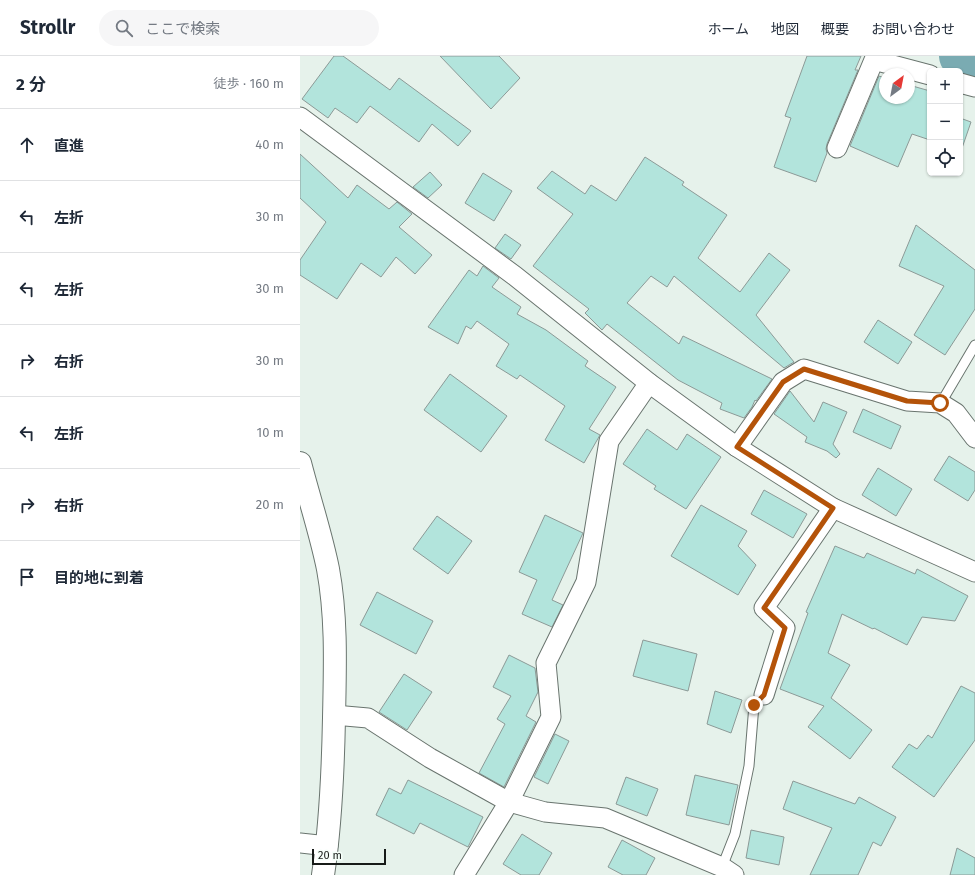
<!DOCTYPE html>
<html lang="ja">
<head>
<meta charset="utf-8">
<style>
  body { margin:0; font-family:"Fira Sans","Noto Sans JP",sans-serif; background:#f6f6f7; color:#1f2937 }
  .controls { position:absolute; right:12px; top:12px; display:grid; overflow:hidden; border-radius:6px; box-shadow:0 1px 3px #0004 }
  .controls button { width:36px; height:36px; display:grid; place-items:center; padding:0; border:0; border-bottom:1px solid #e0e1e3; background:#fff; color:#1f2937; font:20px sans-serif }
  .compass { position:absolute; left:579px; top:12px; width:36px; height:36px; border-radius:50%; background:#fff; box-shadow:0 1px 3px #0004; rotate:32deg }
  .scale { position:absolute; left:12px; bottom:10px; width:74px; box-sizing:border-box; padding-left:4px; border:2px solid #171b18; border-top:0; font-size:11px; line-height:14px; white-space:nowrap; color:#171b18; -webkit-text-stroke:3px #f5fff9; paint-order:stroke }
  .stop { position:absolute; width:12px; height:12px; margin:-9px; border:3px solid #b45309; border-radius:50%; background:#fff }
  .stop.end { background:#b45309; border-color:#fff; box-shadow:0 1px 4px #0008 }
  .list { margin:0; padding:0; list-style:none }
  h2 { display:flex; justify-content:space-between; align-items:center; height:52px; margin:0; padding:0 16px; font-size:17px }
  h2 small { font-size:13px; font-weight:400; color:#747a83 }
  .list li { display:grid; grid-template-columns:26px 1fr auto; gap:12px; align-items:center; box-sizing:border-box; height:72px; padding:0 16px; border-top:1px solid #e0e1e3 }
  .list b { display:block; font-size:15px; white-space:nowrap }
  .list em { font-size:13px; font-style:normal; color:#747a83 }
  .icon { flex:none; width:22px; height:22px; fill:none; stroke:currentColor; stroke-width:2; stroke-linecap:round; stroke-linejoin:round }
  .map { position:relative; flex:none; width:675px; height:819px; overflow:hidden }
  header { display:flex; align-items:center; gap:24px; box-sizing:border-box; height:56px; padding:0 20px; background:#fff; border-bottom:1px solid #e0e1e3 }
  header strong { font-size:19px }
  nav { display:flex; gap:22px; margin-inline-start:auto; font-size:14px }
  .search { width:280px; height:36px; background:#f6f6f7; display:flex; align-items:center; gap:10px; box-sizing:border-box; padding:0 14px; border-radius:22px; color:#747a83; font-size:15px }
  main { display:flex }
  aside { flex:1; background:#fff }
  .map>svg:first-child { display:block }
</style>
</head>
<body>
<header>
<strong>Strollr</strong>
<div class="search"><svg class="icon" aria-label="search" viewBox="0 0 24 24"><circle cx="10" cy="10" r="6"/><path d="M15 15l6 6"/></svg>ここで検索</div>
<nav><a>ホーム</a><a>地図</a><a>概要</a><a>お問い合わせ</a></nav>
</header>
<main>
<aside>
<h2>2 分<small>徒歩 · 160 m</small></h2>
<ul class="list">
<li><svg class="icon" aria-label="ahead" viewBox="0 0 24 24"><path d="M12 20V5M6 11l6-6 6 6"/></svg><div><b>直進</b></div><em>40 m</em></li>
<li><svg class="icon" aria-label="left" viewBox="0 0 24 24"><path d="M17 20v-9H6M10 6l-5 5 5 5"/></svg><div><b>左折</b></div><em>30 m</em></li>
<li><svg class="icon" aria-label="left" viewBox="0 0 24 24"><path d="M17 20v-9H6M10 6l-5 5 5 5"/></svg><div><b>左折</b></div><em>30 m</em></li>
<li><svg class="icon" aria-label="right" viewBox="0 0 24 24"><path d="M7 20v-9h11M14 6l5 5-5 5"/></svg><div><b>右折</b></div><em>30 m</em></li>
<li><svg class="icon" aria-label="left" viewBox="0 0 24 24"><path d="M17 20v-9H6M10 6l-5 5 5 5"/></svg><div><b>左折</b></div><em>10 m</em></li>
<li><svg class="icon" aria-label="right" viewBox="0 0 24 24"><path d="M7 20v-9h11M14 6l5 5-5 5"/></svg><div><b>右折</b></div><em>20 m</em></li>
<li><svg class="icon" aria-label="arrive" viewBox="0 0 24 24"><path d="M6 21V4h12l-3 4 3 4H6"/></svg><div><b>目的地に到着</b></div></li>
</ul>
</aside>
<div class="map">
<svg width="675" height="819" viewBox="0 0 675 819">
  <rect width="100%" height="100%" fill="#e6f2eb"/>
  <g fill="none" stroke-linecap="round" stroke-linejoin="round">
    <polyline stroke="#7aabb2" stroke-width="44" points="661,0 675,5"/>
  </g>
  <g fill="#b2e4dc" stroke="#8c9a97">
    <polygon points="34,0 43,0 90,34 99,22 171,75 158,90 132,68 119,86 70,50 57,67 35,52 28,62 2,43"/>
    <polygon points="140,0 199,0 220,22 191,53"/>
    <polygon points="507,0 561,0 555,14 558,14 527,88 526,93 527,97 516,126 474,111 491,62 485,60"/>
    <polygon points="579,20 585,22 585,42 609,42 609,29 630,35 630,84 612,78 598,111 550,90"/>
    <polygon points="660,62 671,66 661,95 660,94"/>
    <polygon points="0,98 48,142 57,129 89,153 97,146 112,158 99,171 132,199 115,218 96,201 81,221 61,207 37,243 0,219 0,204 26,166 0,142"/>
    <polygon points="345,101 384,126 382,129 427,159 398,202 440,236 469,197 490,214 456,259 494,306 484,312 374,220 367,231 351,220 327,247 379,288 383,280 472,323 456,345 455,344 452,351 444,362 420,353 422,347 378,324 307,268 302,274 285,257 289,253 233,210 273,158 237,132 252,115 285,138 291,129 316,145"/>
    <polygon points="130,116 142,129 128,142 113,131"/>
    <polygon points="183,117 212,135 194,165 165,147"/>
    <polygon points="616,169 675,214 675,253 645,299 614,279 644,230 599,210"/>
    <polygon points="205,178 221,189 211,203 195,192"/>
    <polygon points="183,210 199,222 192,231 221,251 217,258 246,274 288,305 285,310 316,331 289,373 300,379 284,407 245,384 265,350 220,319 217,323 196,310 209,288 177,265 171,273 166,270 158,288 128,271 169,214 177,220"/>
    <polygon points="578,264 612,286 598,308 564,286"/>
    <polygon points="150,318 207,360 181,396 124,354"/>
    <polygon points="490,335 514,366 523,346 547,356 533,388 540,398 536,402 527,395 505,386 507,381 474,358"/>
    <polygon points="563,353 601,370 591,393 553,376"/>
    <polygon points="347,373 377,394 387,378 421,401 386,453 354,433 356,430 323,408"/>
    <polygon points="649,400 675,416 675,434 668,445 634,424"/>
    <polygon points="578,412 612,433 596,460 562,439"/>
    <polygon points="464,434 507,458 493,482 451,458"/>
    <polygon points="401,449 447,475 438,490 456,509 438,539 371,500"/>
    <polygon points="245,459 283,477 252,544 263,549 252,571 222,558 237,524 219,516"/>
    <polygon points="137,460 172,485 148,518 113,493"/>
    <polygon points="535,490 564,502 567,497 615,518 617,513 668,540 655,565 622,561 607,589 574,572 573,573 542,558 528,597 550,609 531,642 572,674 550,703 508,671 524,650 480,633 508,557 506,556"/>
    <polygon points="77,536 133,565 116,598 60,569"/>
    <polygon points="343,584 397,598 388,635 333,620"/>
    <polygon points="209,599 235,612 238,636 226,660 236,666 204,731 179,717 205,668 197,663 211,640 193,631"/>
    <polygon points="104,618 132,636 107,674 79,656"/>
    <polygon points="661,630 675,637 675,684 634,741 592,711 609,688 617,693 628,679 632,682"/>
    <polygon points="415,635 442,644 431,677 407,668"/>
    <polygon points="255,678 269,685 248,728 234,721"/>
    <polygon points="395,719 438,729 429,769 386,759"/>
    <polygon points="326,721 358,733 347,760 316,748"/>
    <polygon points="108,724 183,761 168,791 120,767 114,778 76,759 89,732 101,738"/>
    <polygon points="493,725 555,748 559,741 596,761 581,790 573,786 558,819 510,819 532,772 483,753"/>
    <polygon points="451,774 484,781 479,809 446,802"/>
    <polygon points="222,778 252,797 239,819 221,819 203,808"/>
    <polygon points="322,784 355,802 346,819 323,819 308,811"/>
    <polygon points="657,792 675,802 675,819 650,819"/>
  </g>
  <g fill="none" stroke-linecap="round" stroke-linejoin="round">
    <defs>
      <g id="service">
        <polyline points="645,340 675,289"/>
        <polyline points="422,811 435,778 449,710 454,649 464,639"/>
      </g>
      <g id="minor">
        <polyline points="660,27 675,31"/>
        <polyline points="0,61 215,220 349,327 437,391 533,452 675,516"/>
        <polyline points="537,92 574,4 630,19"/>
        <polyline points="437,391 483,326 504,313 607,345 640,347 656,357 675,382"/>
        <polyline points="464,639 485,572 464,552 533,452"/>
        <polyline points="34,659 68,662 130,702 209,746 245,756 305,762 422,811 434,819"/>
        <polyline points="0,787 28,790"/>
        <polyline points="164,819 209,746 251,661 246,607 286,526 309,385 349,327"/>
      </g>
      <path id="tertiary" d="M0 407C9 442 21 478 28 513 37 562 35 612 34 662 33 714 31 767 23 819"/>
    </defs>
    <use href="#service" stroke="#69746e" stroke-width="11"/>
    <use href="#minor" stroke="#69746e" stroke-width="21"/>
    <use href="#tertiary" stroke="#69746e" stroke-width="24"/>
    <use href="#service" stroke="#fff" stroke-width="9"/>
    <use href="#minor" stroke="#fff" stroke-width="19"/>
    <use href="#tertiary" stroke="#fff" stroke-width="22"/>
  </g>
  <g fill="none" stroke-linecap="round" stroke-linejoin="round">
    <polyline stroke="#b45309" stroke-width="5" points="454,649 464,639 485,572 464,552 533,452 437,391 483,326 504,313 607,345 640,347"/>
  </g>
</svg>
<div class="controls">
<button>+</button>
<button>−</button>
<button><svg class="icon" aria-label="locate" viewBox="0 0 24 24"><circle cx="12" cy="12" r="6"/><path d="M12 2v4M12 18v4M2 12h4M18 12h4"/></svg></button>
</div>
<svg class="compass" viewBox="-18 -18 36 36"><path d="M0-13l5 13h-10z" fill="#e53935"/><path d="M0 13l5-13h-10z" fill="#747a83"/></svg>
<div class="scale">20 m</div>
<div class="stop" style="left:640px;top:347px"></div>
<div class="stop end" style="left:454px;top:649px"></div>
</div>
</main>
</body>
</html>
